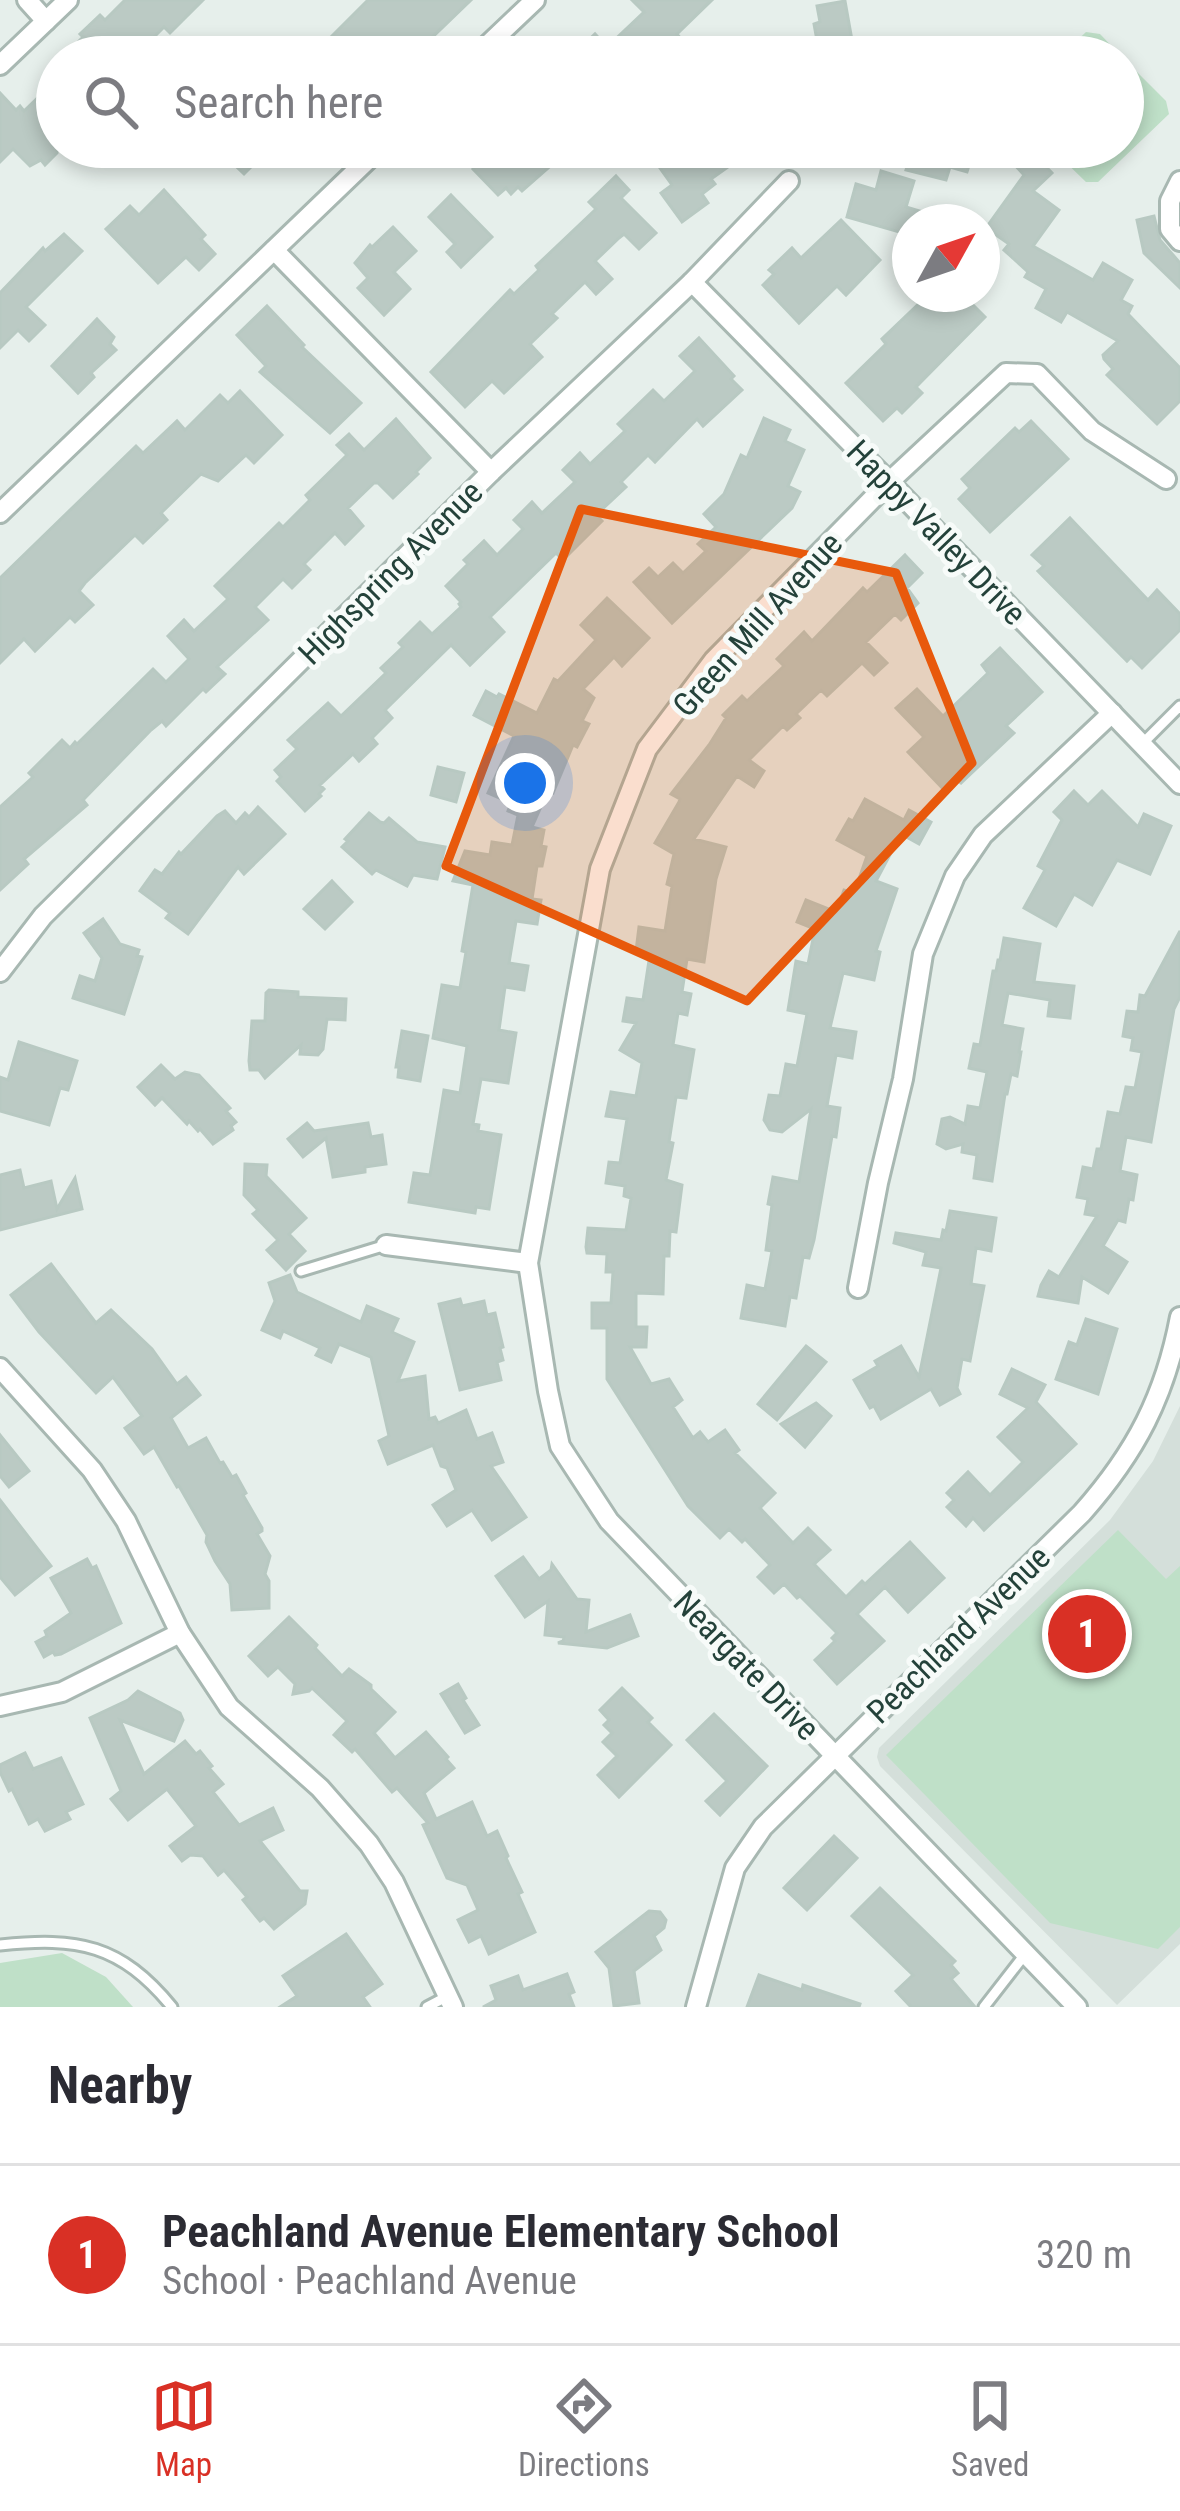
<!DOCTYPE html>
<html lang="en">
<head>
<meta charset="utf-8">
<style>
  body { margin:0; font-family:"Roboto Condensed",sans-serif; background:#f7f7f7; color:#2b2b33 }
  .compass { position:absolute; left:892px; top:204px; width:108px; height:108px; border-radius:50%; background:#fff; box-shadow:0 6px 18px #0003; rotate:50deg }
  .you { position:absolute; left:525px; top:783px; width:42px; height:42px; margin:-30px; border:9px solid #fff; border-radius:50%; background:#1a73e8; box-shadow:0 0 0 18px #1a73e833 }
  .badge { display:grid; place-items:center; width:78px; height:78px; border-radius:50%; background:#d93025; color:#fff; font-size:39px; font-weight:700 }
  .pin { position:absolute; translate:-50% -50%; border:6px solid #fff; box-shadow:0 3px 12px #0006 }
  .list { margin:0; padding:0; list-style:none }
  h2 { display:flex; justify-content:space-between; align-items:center; height:156px; margin:0; padding:0 48px; font-size:51px }
  h2 small { font-size:39px; font-weight:400; color:#7c7c81 }
  .list li { display:grid; grid-template-columns:78px 1fr auto; gap:36px; align-items:center; box-sizing:border-box; height:180px; padding:0 48px; border-top:3px solid #e1e1e2 }
  .list b { display:block; font-size:45px; white-space:nowrap }
  .list p { margin:0; font-size:39px; white-space:nowrap; color:#7c7c81 }
  .list em { font-size:39px; font-style:normal; color:#7c7c81 }
  .icon { flex:none; width:66px; height:66px; fill:none; stroke:currentColor; stroke-width:2; stroke-linecap:round; stroke-linejoin:round }
  .map { position:relative; flex:none; width:1180px; height:2007px; overflow:hidden }
  .search { position:absolute; background:#fff; box-shadow:0 6px 18px #0003; left:36px; right:36px; top:36px; height:132px; display:flex; align-items:center; gap:30px; box-sizing:border-box; padding:0 42px; border-radius:66px; color:#7c7c81; font-size:45px }
  .sheet { height:336px; background:#fff }
  nav { display:flex; justify-content:space-around; align-items:center; box-sizing:border-box; height:168px; border-top:3px solid #e1e1e2; background:#fff; font-size:33px; color:#7c7c81 }
  nav a { display:grid; justify-items:center; gap:6px }
  nav .on { color:#d93025 }
  .map>svg:first-child { display:block }
</style>
</head>
<body>
<div class="map">
<svg width="1180" height="2007" viewBox="0 0 1180 2007">
  <rect width="100%" height="100%" fill="#e6efeb"/>
  <polygon fill="#d4dfda" points="1180,1406 1180,1944 1117,2005 880,1766 877,1757 879,1748 1110,1520 1153,1461"/>
  <g fill="#bfe0c8">
    <polygon points="1086,32 1100,34 1122,57 1060,57"/>
    <polygon points="1123,58 1166,101 1169,114 1098,182 1086,182 1050,147 1123,147"/>
    <polygon points="1118,1530 1166,1579 1180,1566 1180,1927 1158,1949 1050,1923 886,1755"/>
    <polygon points="62,1953 106,1977 133,2007 0,2007 0,1963"/>
  </g>
  <g fill="#bbcac4" stroke="#b8c9c2" stroke-width="3">
    <polygon points="125,0 203,0 170,33 164,27 134,57 63,57 83,37 80,34 100,15 105,20"/>
    <polygon points="368,0 471,0 416,53 409,47 406,50 401,44 385,57 311,57"/>
    <polygon points="632,0 712,0 677,34 682,40 668,53 663,48 654,57 571,57 595,34 607,47 644,12"/>
    <polygon points="845,1 855,57 820,57 814,24 820,22 817,6"/>
    <polygon points="57,79 57,153 45,165 41,160 30,166 13,149 0,162 0,93 16,110 20,106 24,111"/>
    <polygon points="216,147 271,147 244,174"/>
    <polygon points="496,147 572,147 522,191 518,187 511,194 506,188 498,195 473,169"/>
    <polygon points="690,147 756,147 711,179 715,184 702,194 708,203 682,222 661,193 672,185 660,168"/>
    <polygon points="913,147 975,147 967,172 950,167 946,180 906,170"/>
    <polygon points="1028,148 1052,173 1033,191 1059,210 1033,246 1093,280 1103,263 1132,280 1121,300 1132,306 1128,314 1180,368 1180,401 1157,424 1107,375 1113,369 1104,359 1103,355 1118,341 1067,312 1061,322 1036,308 1046,289 1025,277 1028,272 1004,250 1009,244 986,228 1024,175 1013,163"/>
    <polygon points="881,171 914,181 906,207 943,218 942,222 910,222 910,235 847,217 856,184 876,190"/>
    <polygon points="616,176 629,190 621,198 656,233 639,249 624,234 619,238 595,261 612,279 596,294 585,282 552,314 557,318 530,344 542,357 504,393 492,381 465,407 431,372 510,290 514,294 539,270 536,266 596,209 589,202"/>
    <polygon points="164,190 205,235 201,239 215,254 199,270 186,257 158,283 106,229 130,206 139,215"/>
    <polygon points="451,195 492,237 461,267 447,252 455,244 429,217"/>
    <polygon points="1154,216 1160,240 1180,263 1180,288 1144,253 1137,220"/>
    <polygon points="841,220 880,260 846,295 837,286 799,323 763,285 774,274 769,270 792,248 801,258"/>
    <polygon points="393,227 416,251 394,272 410,289 384,315 358,288 368,278 355,263 370,245 372,247"/>
    <polygon points="64,234 82,251 26,307 45,325 29,341 18,330 0,348 0,293 43,248 45,251"/>
    <polygon points="929,294 962,294 985,317 916,387 922,393 902,413 897,408 883,421 846,383 886,344 882,339"/>
    <polygon points="267,306 304,345 302,347 361,403 330,433 260,372 266,366 237,335"/>
    <polygon points="97,319 114,337 110,344 116,350 91,373 94,377 78,393 52,366"/>
    <polygon points="699,338 734,376 731,379 742,390 703,426 697,419 655,462 648,455 621,482 626,487 596,515 602,521 563,560 556,553 490,617 504,632 470,665 451,645 385,710 392,718 372,738 377,744 359,761 353,754 320,785 324,789 319,794 321,796 305,811 277,781 281,777 275,770 297,749 288,740 328,703 341,716 386,673 381,668 403,647 399,643 420,622 432,634 461,607 459,604 461,602 446,586 468,564 464,560 484,541 497,555 523,529 514,520 532,502 542,513 575,482 563,470 580,453 590,464 625,431 618,424 653,390 664,401 695,371 680,356"/>
    <polygon points="240,391 282,435 254,463 246,455 218,481 201,474 161,513 167,520 143,543 135,535 85,583 79,591 93,605 75,622 70,617 35,651 24,639 0,663 0,578 136,446 143,453 177,421 185,430 220,395 228,403"/>
    <polygon points="764,418 790,430 785,441 804,450 788,486 800,492 792,508 672,623 634,582 649,568 658,577 673,563 683,573 706,551 698,544 716,527 704,514 724,494 741,455 747,458"/>
    <polygon points="396,419 430,458 416,472 418,474 393,498 378,483 374,483 348,508 363,526 345,544 335,533 304,564 310,570 292,588 283,579 255,607 268,620 217,667 225,674 206,692 203,689 166,726 162,721 151,730 83,800 87,805 24,859 28,864 0,890 0,807 33,777 29,773 62,740 70,748 75,742 77,744 153,669 166,682 189,659 168,636 184,620 194,631 228,599 215,586 279,523 283,527 310,500 306,495 347,455 337,445 349,434 364,450"/>
    <polygon points="1031,421 1068,459 990,532 959,499 970,488 962,479 1015,428 1019,432"/>
    <polygon points="1070,518 1148,600 1157,590 1180,614 1180,630 1142,668 1131,657 1127,661 1038,571 1044,566 1032,555"/>
    <polygon points="905,555 922,573 907,588 918,603 901,620 895,614 866,642 887,663 874,675 862,663 827,696 821,690 796,714 800,718 787,730 783,726 749,760 764,771 754,787 737,776 694,839 726,847 716,879 704,962 687,959 682,992 691,994 687,1015 678,1013 673,1045 694,1050 686,1098 676,1097 669,1142 673,1143 666,1180 682,1185 676,1232 670,1231 669,1256 664,1256 663,1294 636,1293 636,1327 647,1327 646,1347 630,1347 651,1384 669,1379 682,1400 673,1407 693,1438 700,1432 708,1442 725,1430 739,1450 735,1453 775,1493 760,1508 793,1543 808,1528 830,1550 814,1564 846,1597 862,1581 865,1584 910,1542 944,1578 908,1612 885,1587 857,1614 884,1641 837,1684 815,1660 835,1641 832,1638 837,1633 800,1596 797,1598 784,1584 774,1593 758,1577 770,1565 745,1539 742,1542 729,1529 720,1538 688,1506 607,1379 607,1328 592,1328 592,1303 611,1303 613,1272 606,1272 607,1254 587,1253 586,1247 588,1228 626,1230 631,1198 624,1196 625,1186 606,1183 609,1162 620,1163 627,1119 606,1116 611,1092 636,1096 642,1063 620,1050 636,1023 623,1021 627,998 643,1000 650,954 636,951 639,927 665,931 672,886 667,884 674,854 655,843 679,802 680,799 671,794 709,745 726,718 723,715 742,696 747,701 784,666 777,659 804,632 812,641 863,588 867,592"/>
    <polygon points="607,598 649,638 622,666 614,657 583,689 594,698 582,721 589,724 577,747 573,745 553,793 548,791 532,827 544,830 541,846 546,847 542,866 537,866 532,899 541,900 537,924 516,921 509,963 528,966 524,990 505,987 499,1030 516,1033 508,1083 481,1079 473,1124 479,1125 478,1131 501,1135 489,1209 476,1207 475,1213 409,1202 414,1173 430,1175 444,1090 460,1093 467,1046 433,1038 442,985 460,988 466,952 462,951 473,885 453,881 465,851 490,855 492,842 512,845 518,815 508,811 511,803 488,793 514,736 474,715 486,691 497,697 499,694 537,713 554,679 558,681 596,640 581,625"/>
    <polygon points="1000,648 1042,692 1006,726 1014,733 961,783 957,780 945,791 908,752 924,737 896,708 917,689 943,716 988,673 982,665"/>
    <polygon points="438,767 464,773 456,802 431,795"/>
    <polygon points="1074,791 1088,805 1102,791 1138,827 1144,814 1171,826 1150,874 1117,860 1092,905 1074,894 1056,926 1024,908 1045,870 1038,866 1062,820 1054,812"/>
    <polygon points="865,799 904,820 909,810 931,822 919,844 901,834 876,881 897,889 876,951 880,952 874,980 843,973 830,1028 856,1032 852,1058 836,1055 827,1106 840,1108 836,1137 832,1136 814,1240 809,1258 803,1257 796,1298 790,1297 785,1326 741,1318 747,1285 765,1289 772,1251 766,1250 772,1205 768,1204 773,1177 799,1182 811,1109 782,1132 770,1130 764,1120 769,1095 780,1096 786,1064 797,1066 807,1014 788,1010 796,961 808,964 815,929 797,922 806,900 836,912 844,890 854,893 867,856 837,840 849,819 853,821"/>
    <polygon points="258,807 285,834 244,874 238,867 188,934 166,918 170,913 140,891 155,870 162,874 179,852 181,854 217,816 225,811 236,823 245,813 249,817"/>
    <polygon points="369,813 380,822 384,823 389,818 417,842 445,847 437,879 413,875 407,886 376,870 372,874 342,847 348,841 345,839"/>
    <polygon points="332,881 352,902 325,929 304,909"/>
    <polygon points="103,919 120,944 139,950 137,956 142,957 124,1014 73,998 80,976 95,981 102,958 84,933"/>
    <polygon points="1180,931 1180,997 1174,1009 1151,1142 1126,1137 1120,1171 1137,1175 1133,1200 1129,1199 1125,1222 1118,1220 1103,1246 1127,1262 1108,1293 1082,1277 1078,1303 1038,1296 1041,1285 1049,1271 1059,1277 1097,1216 1085,1214 1088,1199 1077,1197 1083,1167 1093,1169 1097,1149 1101,1149 1108,1112 1120,1114 1126,1087 1135,1088 1142,1052 1131,1050 1133,1038 1123,1036 1127,1011 1138,1012 1140,995 1145,996"/>
    <polygon points="1004,938 1040,944 1034,982 1074,986 1070,1018 1048,1016 1050,1000 1008,993 1002,1025 1023,1029 1019,1052 1021,1052 1017,1076 1011,1074 1007,1094 1005,1094 992,1181 974,1178 977,1155 962,1152 963,1144 946,1149 937,1144 942,1119 950,1117 965,1124 968,1106 980,1108 987,1072 969,1068 974,1044 980,1045 993,971 996,971 998,960 1000,960"/>
    <polygon points="269,990 298,992 298,997 346,999 345,1020 327,1019 323,1049 318,1055 300,1054 301,1045 265,1078 259,1070 250,1070 249,1061 252,1021 265,1021 266,993"/>
    <polygon points="402,1031 428,1036 420,1081 398,1077 399,1067 396,1067"/>
    <polygon points="19,1042 77,1061 68,1090 60,1088 49,1125 0,1111 0,1077 8,1080"/>
    <polygon points="161,1065 175,1079 185,1072 199,1075 230,1108 226,1111 236,1122 231,1126 233,1130 213,1144 200,1129 198,1131 189,1121 187,1124 162,1098 155,1105 138,1087"/>
    <polygon points="307,1123 314,1131 368,1123 371,1137 382,1135 386,1164 365,1167 365,1172 333,1177 326,1138 303,1157 288,1139"/>
    <polygon points="245,1164 267,1165 266,1176 306,1218 289,1234 305,1251 286,1270 267,1250 278,1240 253,1214 258,1210 244,1195"/>
    <polygon points="20,1170 24,1188 51,1181 57,1209 75,1178 82,1209 0,1230 0,1175"/>
    <polygon points="950,1211 996,1218 991,1251 976,1248 971,1284 984,1286 970,1361 962,1359 957,1388 960,1394 940,1405 931,1389 881,1419 874,1406 870,1408 854,1380 878,1366 875,1361 901,1346 919,1377 941,1268 923,1265 926,1252 894,1243 896,1233 941,1240 943,1230 946,1231"/>
    <polygon points="51,1264 96,1323 111,1310 152,1349 177,1384 186,1377 200,1395 171,1418 188,1448 206,1438 220,1463 223,1462 232,1477 236,1475 246,1493 243,1495 262,1528 262,1531 257,1534 270,1556 265,1574 269,1581 269,1608 232,1610 230,1584 215,1561 206,1542 207,1535 179,1486 177,1487 154,1447 144,1454 125,1428 142,1416 113,1377 96,1393 39,1332 11,1295"/>
    <polygon points="290,1275 297,1292 361,1322 367,1306 398,1319 392,1332 414,1342 398,1381 425,1376 429,1419 435,1417 438,1423 466,1410 477,1439 492,1433 503,1462 491,1466 526,1517 492,1540 472,1510 447,1526 433,1505 456,1490 447,1468 441,1466 433,1445 388,1464 379,1441 389,1436 371,1357 339,1344 331,1362 316,1355 320,1348 283,1331 280,1338 262,1330 275,1301 269,1283"/>
    <polygon points="460,1299 462,1306 484,1301 487,1315 495,1313 503,1347 500,1348 503,1360 497,1362 501,1380 460,1390 439,1304"/>
    <polygon points="1086,1319 1117,1329 1098,1394 1056,1379 1069,1342 1077,1345"/>
    <polygon points="806,1346 826,1362 777,1420 758,1404"/>
    <polygon points="1012,1369 1045,1385 1036,1402 1076,1444 984,1530 973,1518 966,1526 947,1507 954,1500 947,1493 968,1472 990,1495 1023,1462 998,1437 1028,1408 1000,1394"/>
    <polygon points="816,1403 831,1416 805,1447 781,1424"/>
    <polygon points="0,1435 29,1471 9,1487 0,1476"/>
    <polygon points="0,1500 51,1566 15,1595 0,1577"/>
    <polygon points="523,1557 539,1579 551,1570 552,1564 577,1599 589,1600 586,1632 630,1615 638,1636 607,1648 558,1643 563,1641 564,1637 545,1635 548,1601 525,1617 496,1576"/>
    <polygon points="87,1559 92,1568 96,1566 121,1623 61,1654 55,1655 53,1652 44,1657 36,1642 47,1636 45,1631 71,1613 51,1578"/>
    <polygon points="289,1617 317,1645 315,1648 342,1676 349,1669 371,1685 371,1689 395,1712 374,1733 395,1758 426,1732 448,1757 446,1759 454,1768 424,1793 436,1819 472,1802 487,1836 497,1831 508,1856 506,1858 522,1892 518,1894 535,1932 489,1954 481,1936 469,1942 458,1920 478,1910 467,1885 447,1878 423,1825 428,1823 397,1788 392,1792 355,1749 352,1752 334,1735 347,1721 312,1688 309,1691 293,1694 295,1684 278,1667 268,1676 249,1656"/>
    <polygon points="458,1684 466,1698 463,1700 479,1725 465,1733 441,1694"/>
    <polygon points="622,1688 652,1718 648,1722 671,1745 619,1797 598,1775 617,1756 603,1742 612,1733 604,1725 609,1720 600,1710"/>
    <polygon points="138,1691 180,1713 183,1720 174,1741 120,1720 144,1774 185,1741 196,1754 200,1751 212,1766 209,1768 223,1784 213,1792 239,1825 273,1808 283,1830 260,1841 300,1891 307,1891 305,1904 274,1929 264,1918 260,1921 243,1900 247,1897 224,1870 218,1875 203,1856 190,1855 182,1861 170,1846 196,1826 167,1789 128,1820 111,1799 121,1791 90,1718 128,1700"/>
    <polygon points="714,1714 767,1766 720,1815 706,1801 727,1781 687,1740"/>
    <polygon points="25,1753 33,1769 61,1758 83,1804 66,1812 70,1819 45,1831 38,1819 29,1824 12,1789 9,1791 0,1772 0,1765"/>
    <polygon points="834,1836 857,1858 807,1910 784,1888"/>
    <polygon points="880,1888 955,1961 951,1965 958,1973 951,1979 975,2007 911,2007 896,1991 913,1975 852,1916"/>
    <polygon points="649,1911 660,1912 666,1920 664,1928 654,1936 661,1950 634,1971 639,2003 614,2006 609,1968 596,1952"/>
    <polygon points="346,1934 382,1984 363,1997 370,2007 280,2007 297,1996 283,1976"/>
    <polygon points="567,1974 574,1992 569,1994 574,2007 483,2007 496,2000 491,1986 518,1976 523,1990"/>
    <polygon points="759,1975 802,1990 803,1985 860,2004 859,2007 747,2007"/>
  </g>
  <g fill="none" stroke-linecap="round" stroke-linejoin="round">
    <defs>
      <g id="service">
        <polyline points="1141,745 1180,706"/>
        <polyline points="301,1271 386,1245"/>
        <path d="M0 1945C78 1937 120 1944 172 2007"/>
        <polyline points="427,2007 448,1996"/>
        <polyline points="984,2007 1026,1953"/>
      </g>
      <g id="minor">
        <polyline points="27,0 46,21"/>
        <polyline points="475,57 535,0"/>
        <polyline points="0,65 68,0"/>
        <polyline points="1180,181 1170,201 1170,229 1180,241"/>
        <polyline points="274,250 491,472"/>
        <polyline points="692,282 889,482 1180,784"/>
        <polyline points="0,513 381,147"/>
        <polyline points="0,972 43,916 491,472 692,282 789,181"/>
        <polyline points="386,1245 528,1263"/>
        <polyline points="858,1288 878,1183 903,1079 923,954 955,876 983,835 1112,713"/>
        <polyline points="0,1368 92,1470 126,1521 180,1633 229,1707 320,1788 369,1844 394,1882 453,2007"/>
        <polyline points="0,1706 62,1692 180,1633"/>
        <path d="M696 2007 735 1868 763 1827 1082 1513C1136 1452 1165 1396 1180 1317"/>
        <polyline points="1077,2007 609,1521 560,1446 548,1391 528,1263 600,869 647,749 714,660 889,482 1006,373 1037,374 1092,431 1166,479"/>
      </g>
    </defs>
    <use href="#service" stroke="#a8b8b2" stroke-width="15"/>
    <use href="#minor" stroke="#a8b8b2" stroke-width="24"/>
    <use href="#service" stroke="#fff" stroke-width="9"/>
    <use href="#minor" stroke="#fff" stroke-width="18"/>
  </g>
  <path fill="#e8590c" fill-opacity="0.2" stroke="#e8590c" stroke-width="9" stroke-linejoin="round" d="M581 509 896 573 972 763 747 1001 446 866Z"/>
  <g text-anchor="middle" stroke-width="10" stroke-linejoin="round" paint-order="stroke">
    <g font-size="33" fill="#24423a" stroke="#f7fbf9">
      <text transform="translate(937 532) rotate(46)" y="12">Happy Valley Drive</text>
      <text transform="translate(390 572) rotate(-45)" y="12">Highspring Avenue</text>
      <text transform="translate(757 624) rotate(-48)" y="12">Green Mill Avenue</text>
      <text transform="translate(958 1634) rotate(-44)" y="12">Peachland Avenue</text>
      <text transform="translate(747 1665) rotate(46)" y="12">Neargate Drive</text>
    </g>
  </g>
</svg>
<svg class="compass" viewBox="-18 -18 36 36"><path d="M0-13l5 13h-10z" fill="#e53935"/><path d="M0 13l5-13h-10z" fill="#7c7c81"/></svg>
<div class="you"></div>
<div class="pin badge" style="left:1087px;top:1634px">1</div>
<div class="search"><svg class="icon" aria-label="search" viewBox="0 0 24 24"><circle cx="10" cy="10" r="6"/><path d="M15 15l6 6"/></svg>Search here</div>
</div>
<section class="sheet">
<h2>Nearby<small></small></h2>
<ul class="list">
<li><span class="badge">1</span><div><b>Peachland Avenue Elementary School</b><p>School · Peachland Avenue</p></div><em>320 m</em></li>
</ul>
</section>
<nav>
<a class="on"><svg class="icon" aria-label="map" viewBox="0 0 24 24"><path d="M3 6l6-2 6 2 6-2v14l-6 2-6-2-6 2zM9 4v14M15 6v14"/></svg>Map</a>
<a><svg class="icon" aria-label="directions" viewBox="0 0 24 24"><path d="M12 3l9 9-9 9-9-9zM9 14v-3h6M13 9l2 2-2 2"/></svg>Directions</a>
<a><svg class="icon" aria-label="saved" viewBox="0 0 24 24"><path d="M7 4h10v16l-5-4-5 4z"/></svg>Saved</a>
</nav>
</body>
</html>
